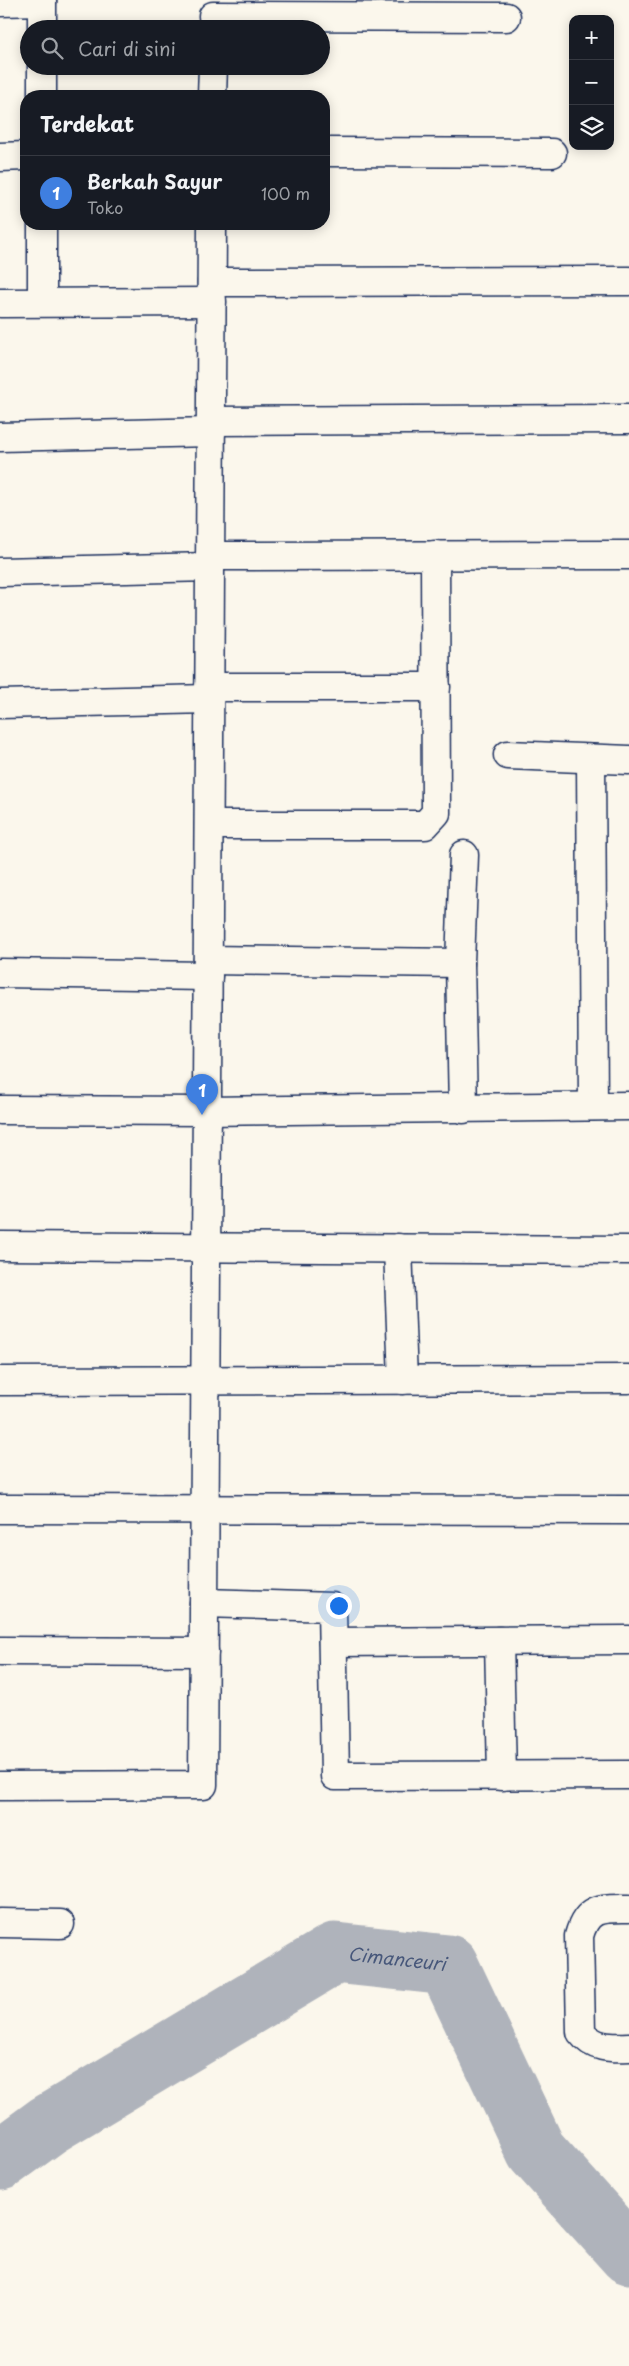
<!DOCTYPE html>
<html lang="id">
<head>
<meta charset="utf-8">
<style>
  body { margin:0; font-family:"Playpen Sans",sans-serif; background:#242831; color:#f1f3f6 }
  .controls { position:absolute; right:15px; top:15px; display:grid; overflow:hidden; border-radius:10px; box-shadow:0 2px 12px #0003 }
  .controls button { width:45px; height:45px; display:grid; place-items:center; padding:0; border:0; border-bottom:1px solid #363941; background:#171b24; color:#f1f3f6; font:25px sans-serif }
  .you { position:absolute; left:338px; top:1605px; width:18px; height:18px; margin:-12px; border:4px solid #fff; border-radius:50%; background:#1a73e8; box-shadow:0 0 0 8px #1a73e833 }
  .badge { display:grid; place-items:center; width:32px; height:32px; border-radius:50%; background:#c8321e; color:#fff; font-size:16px; font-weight:700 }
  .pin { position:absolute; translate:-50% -41px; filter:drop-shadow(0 1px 2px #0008) }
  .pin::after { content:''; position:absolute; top:26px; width:18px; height:15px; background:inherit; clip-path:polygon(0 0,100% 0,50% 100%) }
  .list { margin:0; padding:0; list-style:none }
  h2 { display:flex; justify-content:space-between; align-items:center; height:65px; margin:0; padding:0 20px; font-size:21px }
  h2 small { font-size:16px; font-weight:400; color:#9ea1a6 }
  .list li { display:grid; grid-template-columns:32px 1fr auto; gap:15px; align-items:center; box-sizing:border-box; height:75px; padding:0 20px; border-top:1px solid #363941 }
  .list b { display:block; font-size:19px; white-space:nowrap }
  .list p { margin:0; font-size:16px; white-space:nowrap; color:#9ea1a6 }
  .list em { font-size:16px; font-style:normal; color:#9ea1a6 }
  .icon { flex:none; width:28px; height:28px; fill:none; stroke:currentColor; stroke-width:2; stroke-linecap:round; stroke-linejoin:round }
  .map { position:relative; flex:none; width:629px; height:2366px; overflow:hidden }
  .search { position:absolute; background:#171b24; box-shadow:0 2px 12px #0003; left:20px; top:20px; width:310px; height:55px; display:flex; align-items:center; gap:12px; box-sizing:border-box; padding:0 18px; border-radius:28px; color:#9ea1a6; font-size:19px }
  .panel { position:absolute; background:#171b24; box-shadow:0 2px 12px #0003; left:20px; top:90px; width:310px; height:140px; border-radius:20px }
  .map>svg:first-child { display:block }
</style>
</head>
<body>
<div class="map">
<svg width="629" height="2366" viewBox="0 0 629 2366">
  <rect width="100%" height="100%" fill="#fbf7ec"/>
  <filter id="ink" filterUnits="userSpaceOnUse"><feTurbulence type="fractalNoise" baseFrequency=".02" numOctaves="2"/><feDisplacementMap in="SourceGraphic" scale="10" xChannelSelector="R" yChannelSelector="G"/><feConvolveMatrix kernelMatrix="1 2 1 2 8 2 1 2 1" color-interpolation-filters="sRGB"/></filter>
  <g filter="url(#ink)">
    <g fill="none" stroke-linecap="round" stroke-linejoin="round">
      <path stroke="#afb3bb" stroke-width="61" id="s1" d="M0 2160 48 2125 335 1953 448 1965 536 2151 629 2254"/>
      <defs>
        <g id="street">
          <polyline points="42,0 42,29"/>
          <polyline points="0,2 42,1"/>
          <polyline points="213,16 506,17"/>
          <polyline points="42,66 42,96"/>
          <polyline points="212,96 213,66"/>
          <polyline points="324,152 552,153"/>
          <polyline points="0,157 26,156"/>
          <polyline points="212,282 629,281"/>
          <polyline points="42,302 42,224"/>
          <polyline points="0,303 212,302"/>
          <polyline points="211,421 629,419"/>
          <polyline points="0,437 211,432"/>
          <polyline points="210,556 629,555"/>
          <polyline points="0,572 210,567"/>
          <polyline points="209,687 436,687"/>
          <polyline points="0,704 209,699"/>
          <polyline points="508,755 629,760"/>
          <polyline points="591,759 593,1106"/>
          <polyline points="209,825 425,825 436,813 435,555"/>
          <polyline points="208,960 460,963"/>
          <polyline points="0,973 208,976"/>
          <polyline points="463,1109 460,963 464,855"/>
          <polyline points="0,1110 207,1111 629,1106"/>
          <polyline points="0,1246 629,1250"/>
          <polyline points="398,1248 403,1380"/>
          <polyline points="0,1381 629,1379"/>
          <polyline points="0,1509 629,1510"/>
          <polyline points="204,1603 332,1607 335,1776 629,1775"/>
          <polyline points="499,1641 502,1776"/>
          <polyline points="333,1642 629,1640"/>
          <polyline points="0,1651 204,1652"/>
          <polyline points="0,1786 203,1785 212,224"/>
          <path d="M629 1908C602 1908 587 1906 579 1936L581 2032C593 2048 610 2048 629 2047"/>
          <polyline points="0,1923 60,1924"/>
        </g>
      </defs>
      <use href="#street" stroke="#1b2f5e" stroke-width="31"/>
      <use href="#street" stroke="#fbf7ec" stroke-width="28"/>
    </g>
  </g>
  <g text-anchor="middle" stroke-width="4" stroke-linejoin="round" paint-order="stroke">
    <g font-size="18" font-style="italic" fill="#47577a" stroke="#fbf7ec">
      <text dy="6" stroke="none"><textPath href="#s1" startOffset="456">Cimanceuri</textPath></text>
    </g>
  </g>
</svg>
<div class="controls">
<button>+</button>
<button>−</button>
<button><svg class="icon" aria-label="layers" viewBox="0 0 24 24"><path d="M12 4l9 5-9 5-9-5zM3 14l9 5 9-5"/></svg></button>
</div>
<div class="you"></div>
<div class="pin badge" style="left:202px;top:1115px;background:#3f7fe0">1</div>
<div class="search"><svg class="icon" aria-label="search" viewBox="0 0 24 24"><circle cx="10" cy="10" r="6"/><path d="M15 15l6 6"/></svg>Cari di sini</div>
<section class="panel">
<h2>Terdekat<small></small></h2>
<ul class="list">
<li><span class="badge" style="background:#3f7fe0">1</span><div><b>Berkah Sayur</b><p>Toko</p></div><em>100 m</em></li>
</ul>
</section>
</div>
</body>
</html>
